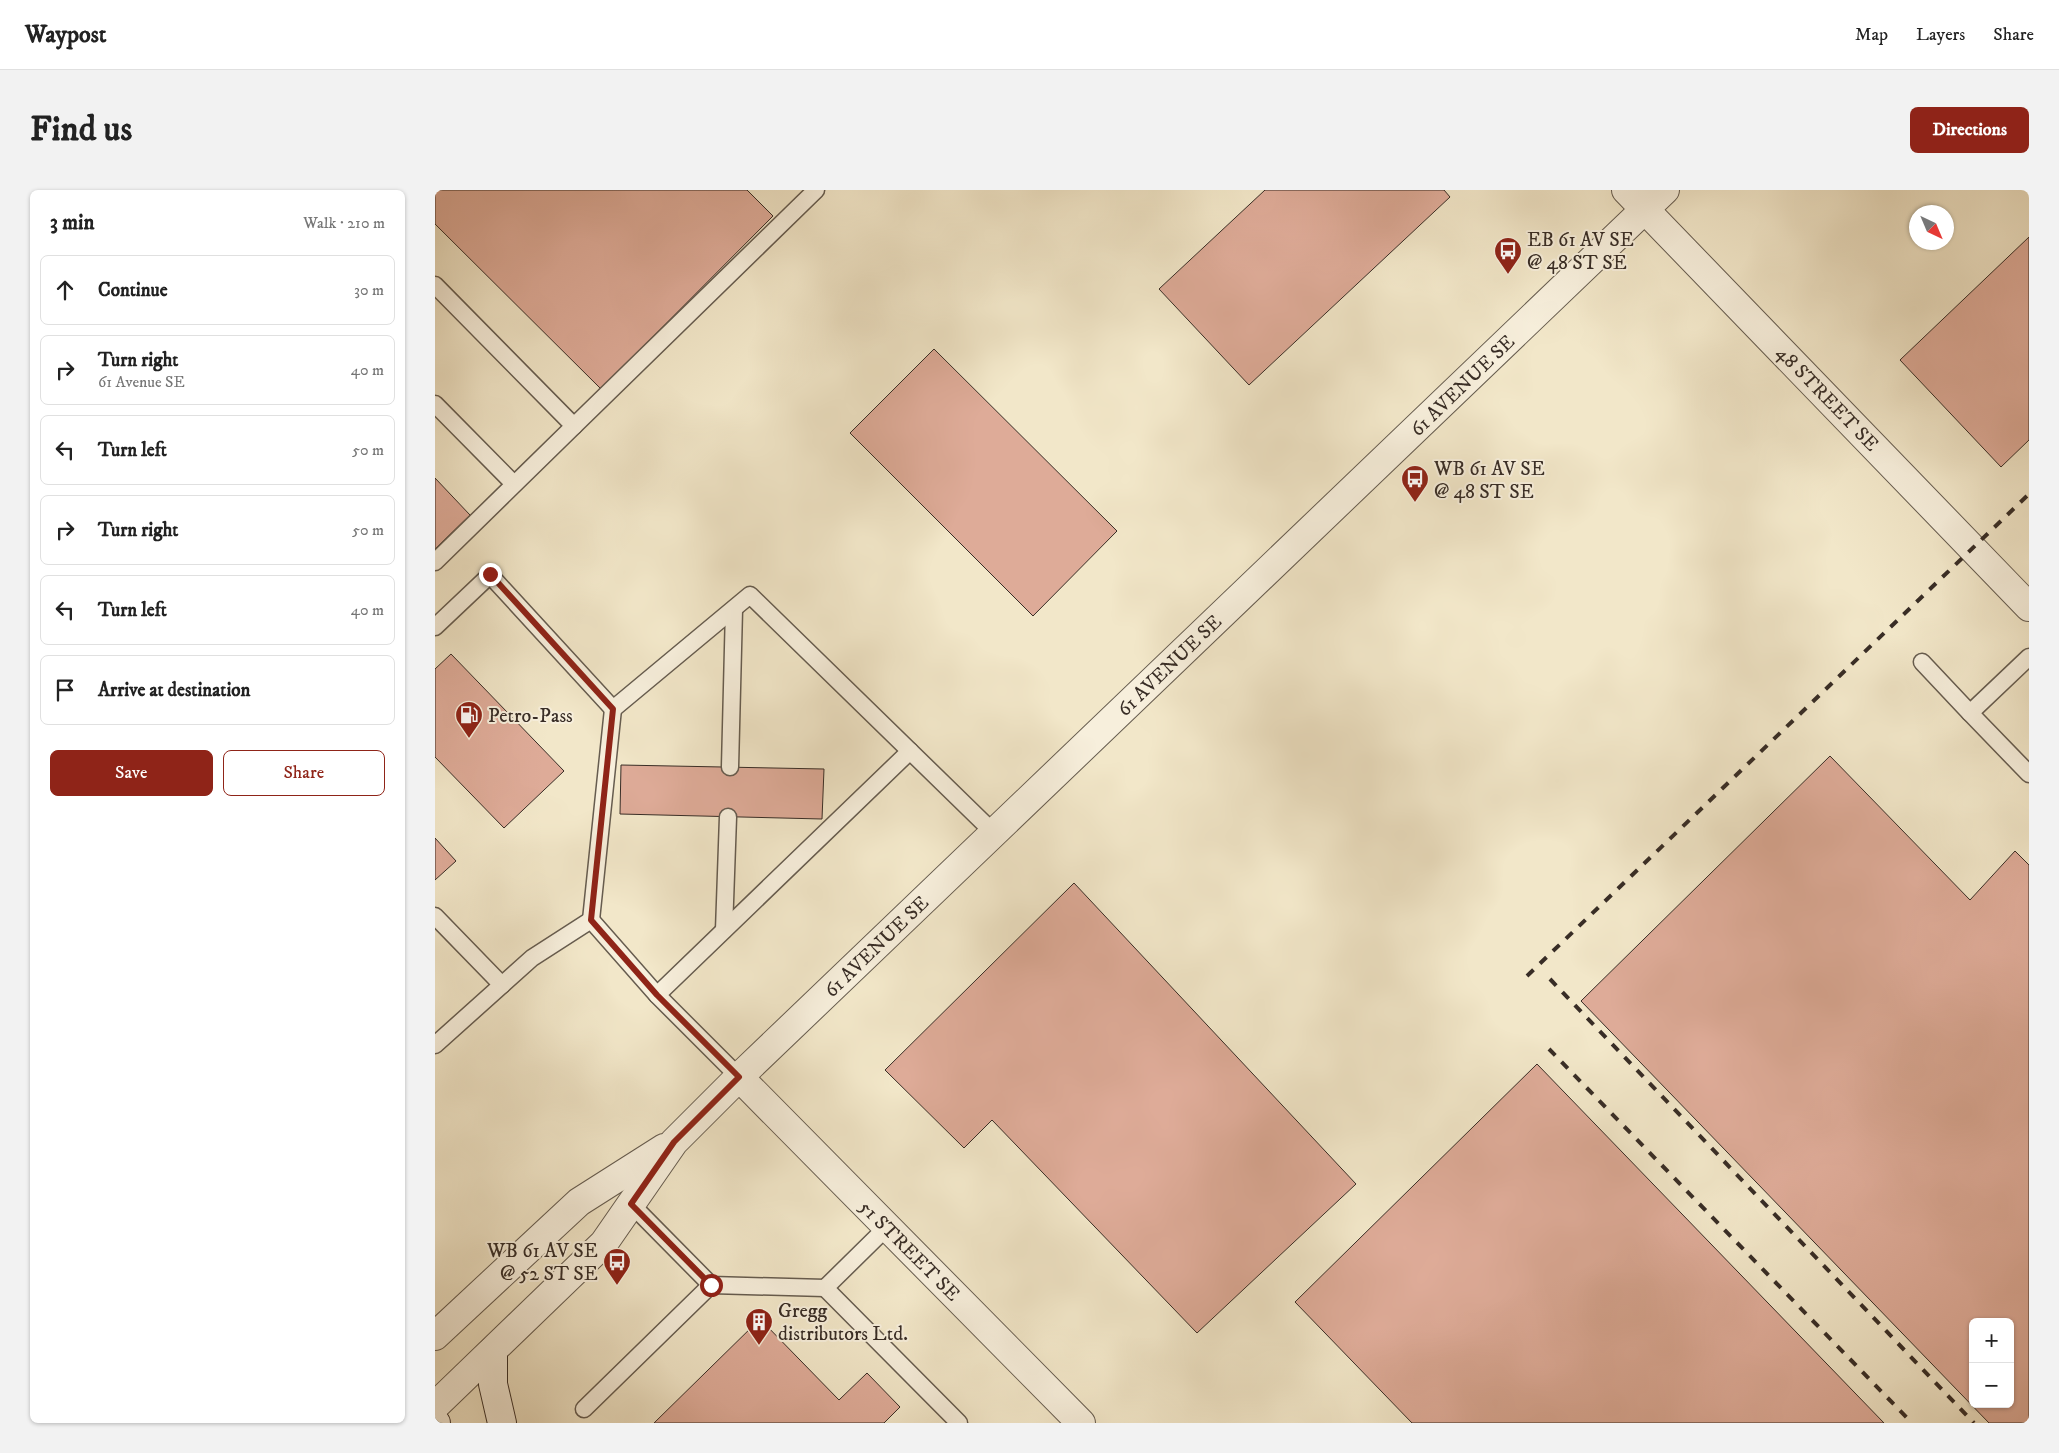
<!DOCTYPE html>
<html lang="en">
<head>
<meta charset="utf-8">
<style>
  body { margin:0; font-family:"IM FELL DW Pica",serif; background:#f2f2f2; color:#222 }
  .controls { position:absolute; right:15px; bottom:15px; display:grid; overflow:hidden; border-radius:8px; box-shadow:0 1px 4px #0004 }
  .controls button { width:45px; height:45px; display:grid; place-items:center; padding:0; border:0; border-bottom:1px solid #e0e0e0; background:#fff; color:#222; font:25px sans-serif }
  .compass { position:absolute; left:1474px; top:15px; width:45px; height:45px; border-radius:50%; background:#fff; box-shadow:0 1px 4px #0004; rotate:136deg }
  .stop { position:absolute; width:15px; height:15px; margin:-11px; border:4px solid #8f2418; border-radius:50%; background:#fff }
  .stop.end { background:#8f2418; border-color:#fff; box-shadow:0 1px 5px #0008 }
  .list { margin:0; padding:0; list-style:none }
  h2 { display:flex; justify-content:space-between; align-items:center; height:65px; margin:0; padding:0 20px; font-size:21px }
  h2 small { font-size:16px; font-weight:400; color:#767676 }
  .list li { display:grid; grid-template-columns:32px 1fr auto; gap:15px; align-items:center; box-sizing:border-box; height:70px; margin:0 10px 10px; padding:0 10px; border:1px solid #e0e0e0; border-radius:8px }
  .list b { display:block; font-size:19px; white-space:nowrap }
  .list p { margin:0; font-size:16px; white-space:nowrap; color:#767676 }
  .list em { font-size:16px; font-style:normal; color:#767676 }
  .actions { display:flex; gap:10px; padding:15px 20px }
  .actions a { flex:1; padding:11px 0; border:1px solid #8f2418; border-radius:8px; text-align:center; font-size:18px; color:#8f2418 }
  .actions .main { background:#8f2418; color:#fff }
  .icon { flex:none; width:28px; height:28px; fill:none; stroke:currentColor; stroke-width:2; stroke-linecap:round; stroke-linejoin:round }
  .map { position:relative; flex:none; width:1594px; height:1233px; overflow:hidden; border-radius:8px }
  header { display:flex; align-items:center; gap:30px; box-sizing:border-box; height:70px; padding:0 25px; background:#fff; border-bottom:1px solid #e0e0e0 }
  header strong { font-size:24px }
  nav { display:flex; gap:28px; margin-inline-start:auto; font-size:18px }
  .intro { display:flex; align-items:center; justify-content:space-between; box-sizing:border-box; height:120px; padding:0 30px }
  h1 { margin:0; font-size:35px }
  .button { padding:12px 22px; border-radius:8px; background:#8f2418; color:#fff; font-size:18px; font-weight:700 }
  main { display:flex; gap:30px; padding:0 30px }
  aside { flex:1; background:#fff; border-radius:8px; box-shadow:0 1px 4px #0004 }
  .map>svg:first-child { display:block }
</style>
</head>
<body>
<header>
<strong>Waypost</strong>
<nav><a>Map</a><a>Layers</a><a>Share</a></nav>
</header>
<div class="intro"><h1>Find us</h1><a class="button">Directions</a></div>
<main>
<aside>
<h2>3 min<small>Walk · 210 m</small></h2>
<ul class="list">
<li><svg class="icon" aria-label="ahead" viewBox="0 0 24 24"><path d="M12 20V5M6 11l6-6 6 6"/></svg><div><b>Continue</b></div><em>30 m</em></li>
<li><svg class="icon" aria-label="right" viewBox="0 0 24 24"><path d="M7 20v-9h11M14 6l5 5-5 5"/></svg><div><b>Turn right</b><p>61 Avenue SE</p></div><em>40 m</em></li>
<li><svg class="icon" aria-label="left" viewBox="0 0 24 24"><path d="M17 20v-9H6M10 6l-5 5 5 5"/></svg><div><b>Turn left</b></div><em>50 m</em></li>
<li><svg class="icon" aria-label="right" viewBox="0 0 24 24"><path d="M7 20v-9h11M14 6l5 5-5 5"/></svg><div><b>Turn right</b></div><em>50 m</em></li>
<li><svg class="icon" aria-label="left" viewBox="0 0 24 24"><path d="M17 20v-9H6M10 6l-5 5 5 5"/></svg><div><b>Turn left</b></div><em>40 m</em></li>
<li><svg class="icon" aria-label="arrive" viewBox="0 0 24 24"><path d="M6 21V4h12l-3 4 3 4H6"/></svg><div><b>Arrive at destination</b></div></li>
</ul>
<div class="actions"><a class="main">Save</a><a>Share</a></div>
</aside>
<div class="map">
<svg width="1594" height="1233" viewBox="0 0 1594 1233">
  <rect width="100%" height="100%" fill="#f2e7c9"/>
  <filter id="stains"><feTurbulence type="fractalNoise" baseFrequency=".004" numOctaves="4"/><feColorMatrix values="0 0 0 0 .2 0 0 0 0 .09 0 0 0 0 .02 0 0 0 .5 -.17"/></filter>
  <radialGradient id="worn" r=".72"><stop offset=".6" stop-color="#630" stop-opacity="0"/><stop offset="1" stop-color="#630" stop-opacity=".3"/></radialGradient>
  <g fill="#deab98" stroke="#382d26" fill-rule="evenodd">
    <polygon points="0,0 312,0 338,26 166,199 0,34"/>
    <polygon points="830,0 1009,0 1015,7 814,195 724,99"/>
    <polygon points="1594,47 1594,250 1566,277 1465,170"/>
    <polygon points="499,159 682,341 598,426 415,243"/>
    <polygon points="0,288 35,325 0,359"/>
    <polygon points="16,464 129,581 69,638 0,567 0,479"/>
    <path d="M1395 566 1535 710 1580 661 1594 675V1233H1554L1146 811ZM1538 1132H1575V1214H1538Z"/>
    <polygon points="186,575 389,579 387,629 185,624"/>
    <polygon points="0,648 21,671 0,690"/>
    <polygon points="639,693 921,994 762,1143 557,930 529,958 450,880"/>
    <polygon points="1102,874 1449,1233 977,1233 860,1112"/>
    <polygon points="325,1129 404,1210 432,1183 465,1217 449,1233 219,1233"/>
  </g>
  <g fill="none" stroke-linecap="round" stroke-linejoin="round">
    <defs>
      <g id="service">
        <polyline points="0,95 139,236 0,372"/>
        <polyline points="0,214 79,294"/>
        <polyline points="139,236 381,0"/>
        <polyline points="0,437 55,385 178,519 315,405 559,643"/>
        <polyline points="1594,467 1535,523 1594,584"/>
        <polyline points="1487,472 1535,523"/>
        <polyline points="295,577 299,419"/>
        <polyline points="0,726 67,795"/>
        <polyline points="156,730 178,519"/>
        <polyline points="289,740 293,627"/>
        <polyline points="222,805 475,561"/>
        <polyline points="0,855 97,768 156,730 222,805 304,887"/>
        <polyline points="196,1014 276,1095 390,1098 452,1037"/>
        <polyline points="390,1098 524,1233"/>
        <polyline points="149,1219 276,1095"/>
      </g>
      <g id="minor">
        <polyline points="1191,0 1594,417"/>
        <polyline points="304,887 646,1233"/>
      </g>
      <g id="tertiary">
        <polyline points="0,1146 144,1012 229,958"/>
        <polyline points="0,1216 169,1053 239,952 304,887 1230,0"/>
      </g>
      <g id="secondary">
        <polyline points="58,1161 58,1194 67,1233"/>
        <polyline points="0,1232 1,1233"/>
      </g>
    </defs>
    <use href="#service" stroke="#665c4f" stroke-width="19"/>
    <use href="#minor" stroke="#665c4f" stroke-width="30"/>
    <use href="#tertiary" stroke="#665c4f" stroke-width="30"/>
    <use href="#secondary" stroke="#382d26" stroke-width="30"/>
    <use href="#service" stroke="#f7efdc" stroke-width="16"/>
    <use href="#minor" stroke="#f7efdc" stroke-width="28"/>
    <use href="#tertiary" stroke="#f7efdc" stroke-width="28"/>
    <use href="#secondary" stroke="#f7efdc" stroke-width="28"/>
    <g stroke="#382d26" stroke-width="4" stroke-dasharray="9 9" stroke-linecap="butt">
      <polyline points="1092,786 1594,304"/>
      <polyline points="1115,789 1539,1233"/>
      <polyline points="1114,859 1477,1233"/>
    </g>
  </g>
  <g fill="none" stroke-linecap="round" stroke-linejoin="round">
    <polyline stroke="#8f2418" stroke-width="6" points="55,384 178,519 156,730 222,805 304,887 239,952 196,1014 276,1095"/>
  </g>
  <defs>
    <symbol id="bus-pin" viewBox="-11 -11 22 30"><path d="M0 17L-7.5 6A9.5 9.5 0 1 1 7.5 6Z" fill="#8f2418" stroke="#f7efdc"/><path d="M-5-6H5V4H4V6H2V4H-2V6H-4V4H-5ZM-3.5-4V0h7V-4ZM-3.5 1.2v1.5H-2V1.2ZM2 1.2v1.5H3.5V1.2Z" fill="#fff"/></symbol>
    <symbol id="fuel-pin" viewBox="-11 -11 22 30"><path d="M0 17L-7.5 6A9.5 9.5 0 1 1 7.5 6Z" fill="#8f2418" stroke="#f7efdc"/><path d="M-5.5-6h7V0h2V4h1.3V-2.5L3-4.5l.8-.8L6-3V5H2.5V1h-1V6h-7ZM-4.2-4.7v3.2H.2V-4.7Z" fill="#fff"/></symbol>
    <symbol id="building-pin" viewBox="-11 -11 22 30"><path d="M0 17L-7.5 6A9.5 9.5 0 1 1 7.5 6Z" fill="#8f2418" stroke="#f7efdc"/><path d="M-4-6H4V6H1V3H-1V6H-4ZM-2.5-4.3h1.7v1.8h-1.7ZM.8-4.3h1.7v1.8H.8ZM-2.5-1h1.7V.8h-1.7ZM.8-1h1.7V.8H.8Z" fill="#fff"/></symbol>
  </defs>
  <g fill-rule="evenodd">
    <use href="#bus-pin" x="1057" y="45" width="32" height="43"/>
    <use href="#bus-pin" x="964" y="273" width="32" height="43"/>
    <use href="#fuel-pin" x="18" y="509" width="32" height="43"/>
    <use href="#bus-pin" x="166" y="1056" width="32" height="43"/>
    <use href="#building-pin" x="308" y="1116" width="32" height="43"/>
  </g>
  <g text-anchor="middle" stroke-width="4" stroke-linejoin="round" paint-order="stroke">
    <g font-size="20" fill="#382d26" stroke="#f7efdc" text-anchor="start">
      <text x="1092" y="56">EB 61 AV SE<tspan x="1092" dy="23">@ 48 ST SE</tspan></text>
      <text x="999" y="285">WB 61 AV SE<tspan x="999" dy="23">@ 48 ST SE</tspan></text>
      <text x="53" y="532">Petro-Pass</text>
      <text x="163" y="1067" text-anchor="end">WB 61 AV SE<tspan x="163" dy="23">@ 52 ST SE</tspan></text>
      <text x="343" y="1127">Gregg<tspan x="343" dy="23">distributors Ltd.</tspan></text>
    </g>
    <g font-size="20" fill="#382d26" stroke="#f7efdc">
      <text transform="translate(1027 195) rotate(-44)" y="7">61 AVENUE SE</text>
      <text transform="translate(1393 208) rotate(46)" y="7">48 STREET SE</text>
      <text transform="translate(734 475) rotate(-44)" y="7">61 AVENUE SE</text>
      <text transform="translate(441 756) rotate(-44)" y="7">61 AVENUE SE</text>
      <text transform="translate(475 1060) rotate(45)" y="7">51 STREET SE</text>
    </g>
  </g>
  <rect width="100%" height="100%" filter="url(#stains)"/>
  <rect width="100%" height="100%" fill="url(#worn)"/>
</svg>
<div class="controls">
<button>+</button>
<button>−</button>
</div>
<svg class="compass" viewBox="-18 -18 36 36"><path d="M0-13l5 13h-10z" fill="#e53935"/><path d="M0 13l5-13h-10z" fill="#767676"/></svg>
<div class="stop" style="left:276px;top:1095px"></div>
<div class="stop end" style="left:55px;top:384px"></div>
</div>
</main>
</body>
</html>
